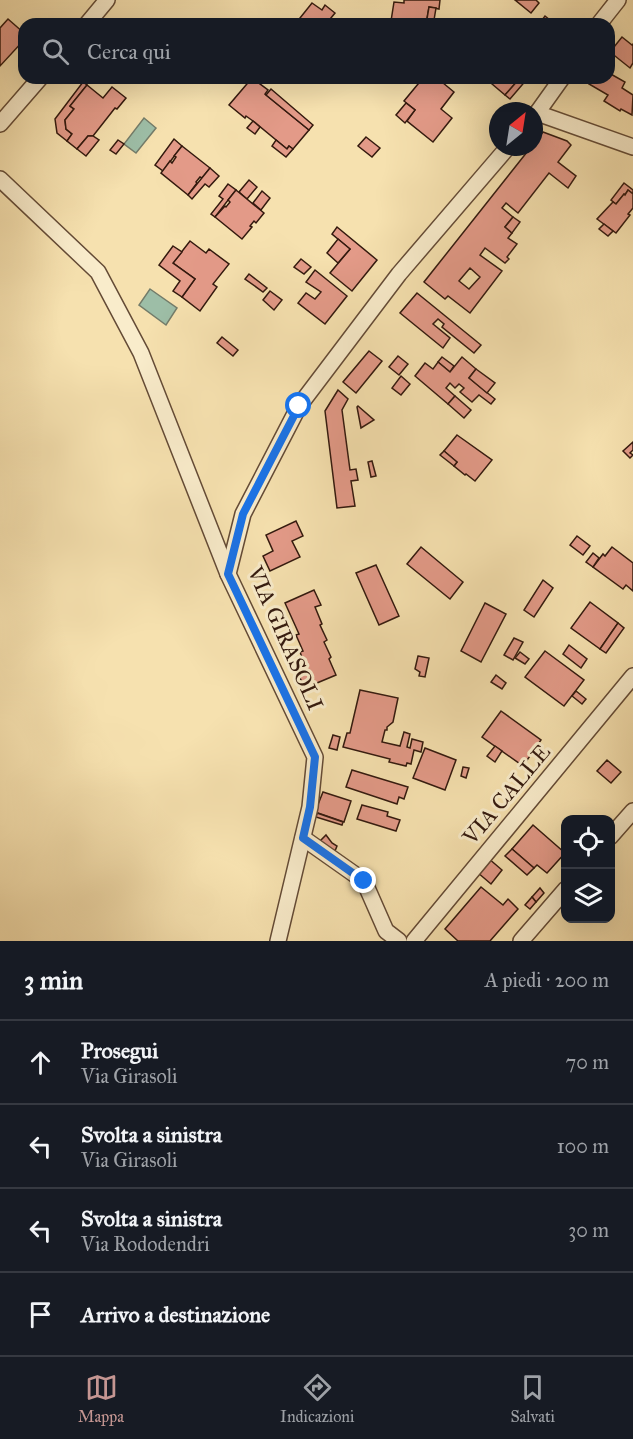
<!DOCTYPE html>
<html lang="it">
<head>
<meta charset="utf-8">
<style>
  body { margin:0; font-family:"IM FELL Great Primer",serif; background:#20242c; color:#f1f3f6 }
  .controls { position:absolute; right:18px; bottom:18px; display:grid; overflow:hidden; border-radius:12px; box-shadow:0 6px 24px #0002 }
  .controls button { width:54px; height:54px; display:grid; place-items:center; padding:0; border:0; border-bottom:2px solid #363941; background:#171b24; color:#f1f3f6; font:30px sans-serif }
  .compass { position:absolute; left:489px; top:102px; width:54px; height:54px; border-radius:50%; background:#171b24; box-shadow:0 6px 24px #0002; rotate:30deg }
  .stop { position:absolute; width:18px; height:18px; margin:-14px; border:4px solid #1a73e8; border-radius:50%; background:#fff }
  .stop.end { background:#1a73e8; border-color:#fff; box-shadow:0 2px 6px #0008 }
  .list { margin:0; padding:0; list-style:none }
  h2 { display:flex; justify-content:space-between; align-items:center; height:78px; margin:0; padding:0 24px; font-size:26px }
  h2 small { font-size:20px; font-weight:400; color:#9ea1a6 }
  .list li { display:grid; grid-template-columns:39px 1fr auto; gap:18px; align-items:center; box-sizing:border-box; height:84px; padding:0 24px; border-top:2px solid #363941 }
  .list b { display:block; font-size:22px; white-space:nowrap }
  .list p { margin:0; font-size:20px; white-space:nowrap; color:#9ea1a6 }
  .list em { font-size:20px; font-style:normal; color:#9ea1a6 }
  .icon { flex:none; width:33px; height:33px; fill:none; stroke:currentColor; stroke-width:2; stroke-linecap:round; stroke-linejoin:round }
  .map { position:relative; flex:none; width:633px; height:941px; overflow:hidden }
  .search { position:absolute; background:#171b24; box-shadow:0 6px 24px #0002; left:18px; right:18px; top:18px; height:66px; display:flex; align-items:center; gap:15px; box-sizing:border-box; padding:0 21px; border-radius:18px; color:#9ea1a6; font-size:22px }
  .sheet { height:414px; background:#171b24 }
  nav { display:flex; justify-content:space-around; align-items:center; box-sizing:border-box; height:84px; border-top:2px solid #363941; background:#171b24; font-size:16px; color:#9ea1a6 }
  nav a { display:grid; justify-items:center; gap:3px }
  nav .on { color:#c59692 }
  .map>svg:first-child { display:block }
</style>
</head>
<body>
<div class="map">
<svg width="633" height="941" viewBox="0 0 633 941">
  <rect width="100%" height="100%" fill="#f6e1af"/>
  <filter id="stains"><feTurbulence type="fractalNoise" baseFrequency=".00333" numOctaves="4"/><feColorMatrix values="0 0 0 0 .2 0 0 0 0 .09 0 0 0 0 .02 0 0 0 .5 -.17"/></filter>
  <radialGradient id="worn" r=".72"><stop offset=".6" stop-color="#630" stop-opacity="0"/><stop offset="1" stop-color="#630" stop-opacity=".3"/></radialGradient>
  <g fill="#9dbea7" stroke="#737c6a" stroke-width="1.5">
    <polygon points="144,118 156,128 136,153 124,144"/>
    <polygon points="150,289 177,308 166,325 139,305"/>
  </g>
  <g fill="#e39a88" stroke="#33190e" stroke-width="1.5" fill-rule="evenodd">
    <polygon points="404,0 440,0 439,9 429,7 426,24 380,24 380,20 391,21 394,2 404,3"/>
    <polygon points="515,0 536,0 539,3 531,13"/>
    <polygon points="312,3 322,10 325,5 335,13 326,24 297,24 296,23"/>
    <polygon points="429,7 436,8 434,20 427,19"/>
    <polygon points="545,16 555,24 539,24"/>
    <polygon points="8,19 24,33 24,40 0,66 0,28"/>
    <polygon points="622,37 632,45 633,44 633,63 630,68 610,52"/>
    <polygon points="609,73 625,82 622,88 633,95 632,115 621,109 620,111 604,101 608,95 589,84 593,78 609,78"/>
    <polygon points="252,78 268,90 265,94 309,130 293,149 289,146 287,149 253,121 246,116 245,118 229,105"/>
    <polygon points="423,78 432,78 435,80 437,78 454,92 441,109 452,118 433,142 407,121 415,110 404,101"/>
    <polygon points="485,78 520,78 505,95"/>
    <polygon points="520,78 528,78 510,99 505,95"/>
    <polygon points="83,82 87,85 70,106 74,109 65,120 66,129 72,134 67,141 57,133 55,119"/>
    <polygon points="87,85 103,98 112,87 126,98 117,109 115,108 93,136 88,136 77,149 67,141 72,134 66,129 65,120 74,109 70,106"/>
    <polygon points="271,89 313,125 309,130 266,95"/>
    <polygon points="406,103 415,110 405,123 396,115"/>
    <polygon points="253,121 260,127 255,134 247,128"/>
    <path d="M543 132 567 141 571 145 558 162 576 176 568 188 549 173 518 213 506 203 502 208 513 217 505 227 512 233 508 238 517 244 507 257 509 259 505 263 485 248 480 255 502 271 470 313 448 296 445 299 424 282 531 147H534V143ZM470 268 480 277 469 289 459 281Z"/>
    <polygon points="88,136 93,136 99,140 86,156 77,149"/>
    <polygon points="366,137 380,148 372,157 358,146"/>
    <polygon points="174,139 182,146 163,171 155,165"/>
    <polygon points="118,140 124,144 116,154 110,150"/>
    <polygon points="276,140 287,149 289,146 293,149 286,157 272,146"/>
    <polygon points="182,146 210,168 202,178 200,177 196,182 197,183 188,195 161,173 170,161 172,163 176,157 174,156"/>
    <polygon points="210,168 219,176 209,187 205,184 192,199 188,195"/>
    <polygon points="249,180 257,187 247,199 239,192"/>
    <polygon points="624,183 633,190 633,194 628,190 625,195 624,194 616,204 611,200"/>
    <polygon points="228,184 236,190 215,217 211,214 223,199 219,196"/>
    <polygon points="236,190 264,213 256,223 254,221 250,226 252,227 242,239 215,217 225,206 226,207 230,202 228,200"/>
    <polygon points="628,190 633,194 633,208 628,214 630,215 616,233 597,219 613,202 616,204 624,194 625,195"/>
    <polygon points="262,191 270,198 261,210 253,203"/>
    <polygon points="513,217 520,222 512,233 505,227"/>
    <polygon points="604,224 613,231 608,236 599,229"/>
    <polygon points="337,227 377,260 352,291 330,273 350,249 332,234"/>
    <polygon points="338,239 350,249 338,263 327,253"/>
    <polygon points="190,241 206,253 209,249 229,264 213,284 217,287 200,311 182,297 195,279 173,263"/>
    <polygon points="173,246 182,252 173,263 195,279 182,297 173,291 180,281 159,265"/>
    <polygon points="301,259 311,267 304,274 294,267"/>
    <polygon points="315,270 347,296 325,324 298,303 306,293 315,299 321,292 306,282"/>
    <polygon points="249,274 267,288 263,292 245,279"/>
    <polygon points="270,291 282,300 274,310 263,300"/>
    <polygon points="417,293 481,345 474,353 442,327 444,324 438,319 433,324 450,338 443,348 400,313"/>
    <polygon points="222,337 238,350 233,356 217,343"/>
    <polygon points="369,351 382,361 356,393 343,382"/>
    <polygon points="398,356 408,364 399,375 389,367"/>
    <polygon points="442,357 454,366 450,372 438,362"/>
    <polygon points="462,357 476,369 469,378 495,399 491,404 479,395 472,402 460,392 464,388 459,384 455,388 450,383 446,388 455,396 448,404 415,376 425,363 433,369 438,362 450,372"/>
    <polygon points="476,369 495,383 487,393 469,378"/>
    <polygon points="401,376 410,384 401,395 392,388"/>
    <polygon points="338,390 348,399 342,410 350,470 356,469 358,480 351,481 355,506 337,508 325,411"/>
    <polygon points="455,396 471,410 464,418 448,404"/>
    <polygon points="358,406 374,420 361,428 357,407"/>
    <polygon points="457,435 492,460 475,481 466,474 465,475 454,466 457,462 444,451"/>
    <polygon points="633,442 633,450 630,453 633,455 630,458 623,451"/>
    <polygon points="444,451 457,462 454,466 440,455"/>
    <polygon points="372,461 376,476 371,477 368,462"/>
    <polygon points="296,521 303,536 292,541 300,557 270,571 263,556 273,551 266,535"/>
    <polygon points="577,536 590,546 583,555 570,545"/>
    <polygon points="421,547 463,582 450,599 407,564"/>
    <polygon points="612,547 633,563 633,591 626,585 623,589 593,567 603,554 605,556"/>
    <polygon points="593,553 599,558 593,567 586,562"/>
    <polygon points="376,565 399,616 379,625 356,573"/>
    <polygon points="543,580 553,588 534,617 524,610"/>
    <polygon points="314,590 321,605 315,607 322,624 320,625 327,640 324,642 331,657 329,659 336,675 305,688 297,672 306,668 300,652 303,651 296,635 299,634 285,603"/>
    <polygon points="590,602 618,623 600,649 571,628"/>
    <polygon points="485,603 506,614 481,662 461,651"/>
    <polygon points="618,623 624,628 606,653 600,649"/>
    <polygon points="514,638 523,642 513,660 504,655"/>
    <polygon points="569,645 587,659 581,668 563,654"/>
    <polygon points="545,651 584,680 564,706 525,677"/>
    <polygon points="520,652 529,659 525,664 515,658"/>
    <polygon points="418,656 429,658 425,677 419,676 420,672 415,669"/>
    <polygon points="496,675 506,683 502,689 491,682"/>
    <polygon points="360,690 398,698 393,722 387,727 387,730 385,730 382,742 400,746 404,732 410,734 407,747 410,748 412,739 423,742 421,752 414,750 411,764 407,763 406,766 389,762 390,759 343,747 347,733 350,733"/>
    <polygon points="576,691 586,699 582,704 572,696"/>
    <polygon points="501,711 541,740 523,766 482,737"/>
    <polygon points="333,735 340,737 337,750 329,748"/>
    <polygon points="495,746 502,751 495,762 487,756"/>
    <polygon points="425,748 456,760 445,790 413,778"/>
    <polygon points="607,760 621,772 611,783 597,771"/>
    <polygon points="463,767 469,768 466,778 461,776"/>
    <polygon points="352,770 408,787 404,799 399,797 397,804 346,787"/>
    <polygon points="323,792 351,801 344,822 315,812"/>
    <polygon points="362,805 388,812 387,816 400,820 396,831 357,819"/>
    <polygon points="317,813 343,822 342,825 316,817"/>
    <polygon points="533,825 565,853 547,873 537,865 534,868 512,849"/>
    <polygon points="326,835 332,843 337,846 335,851 319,842"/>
    <polygon points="512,849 534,868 527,875 505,856"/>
    <polygon points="488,858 502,870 491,884 477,872"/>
    <polygon points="481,887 503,905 508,899 518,909 490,941 458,941 445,929"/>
    <polygon points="540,888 544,893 536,902 532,897"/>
    <polygon points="532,897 536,902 530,909 525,905"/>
  </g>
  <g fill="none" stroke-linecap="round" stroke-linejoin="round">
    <defs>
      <g id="minor">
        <polyline points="87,24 107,0"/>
        <polyline points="599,24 618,0"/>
        <polyline points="537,113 562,78"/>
        <polyline points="534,117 537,113 633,147"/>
        <polyline points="0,124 40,78"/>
        <polyline points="0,179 98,272 141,353 228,574"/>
        <polyline points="610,837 633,811"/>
        <polyline points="303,838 364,881 386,931 399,941"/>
        <polyline points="278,941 310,807 315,757 228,574 243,514 299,406 399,274 508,147"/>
        <polyline points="414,941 633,676"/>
        <polyline points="521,941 566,889"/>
      </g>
    </defs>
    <use href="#minor" stroke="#644b36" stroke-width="18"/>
    <use href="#minor" stroke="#f9eccb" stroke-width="15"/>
  </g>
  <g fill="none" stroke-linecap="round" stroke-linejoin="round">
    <polyline stroke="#1a73e8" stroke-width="8" points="299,406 243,514 228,574 315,757 310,807 303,838 364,881"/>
  </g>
  <g text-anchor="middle" stroke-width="6" stroke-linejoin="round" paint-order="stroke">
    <g font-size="22" fill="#33190e" stroke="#f9eccb">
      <text transform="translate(286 638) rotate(66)" y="8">VIA GIRASOLI</text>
      <text transform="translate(506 794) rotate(-50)" y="8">VIA CALLE</text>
    </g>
  </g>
  <rect width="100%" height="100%" filter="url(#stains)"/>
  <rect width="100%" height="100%" fill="url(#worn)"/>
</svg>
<div class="controls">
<button><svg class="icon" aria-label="locate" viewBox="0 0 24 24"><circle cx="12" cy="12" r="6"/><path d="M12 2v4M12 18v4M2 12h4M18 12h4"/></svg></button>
<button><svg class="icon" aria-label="layers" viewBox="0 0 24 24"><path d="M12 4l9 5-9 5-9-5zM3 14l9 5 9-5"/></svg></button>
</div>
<svg class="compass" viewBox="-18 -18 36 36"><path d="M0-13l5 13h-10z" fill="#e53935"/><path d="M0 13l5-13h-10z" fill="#9ea1a6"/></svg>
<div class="stop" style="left:299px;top:406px"></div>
<div class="stop end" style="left:364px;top:881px"></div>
<div class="search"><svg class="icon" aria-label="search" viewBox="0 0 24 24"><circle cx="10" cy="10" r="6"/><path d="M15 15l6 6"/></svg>Cerca qui</div>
</div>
<section class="sheet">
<h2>3 min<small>A piedi · 200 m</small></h2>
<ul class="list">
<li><svg class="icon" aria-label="ahead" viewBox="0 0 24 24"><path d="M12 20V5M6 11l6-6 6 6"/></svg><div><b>Prosegui</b><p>Via Girasoli</p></div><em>70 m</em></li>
<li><svg class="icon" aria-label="left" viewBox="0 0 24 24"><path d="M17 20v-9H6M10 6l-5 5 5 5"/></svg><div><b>Svolta a sinistra</b><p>Via Girasoli</p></div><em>100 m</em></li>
<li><svg class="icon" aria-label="left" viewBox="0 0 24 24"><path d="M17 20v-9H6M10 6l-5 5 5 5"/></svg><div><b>Svolta a sinistra</b><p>Via Rododendri</p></div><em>30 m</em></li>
<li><svg class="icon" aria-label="arrive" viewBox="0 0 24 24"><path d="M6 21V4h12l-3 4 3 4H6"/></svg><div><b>Arrivo a destinazione</b></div></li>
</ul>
</section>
<nav>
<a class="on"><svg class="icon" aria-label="map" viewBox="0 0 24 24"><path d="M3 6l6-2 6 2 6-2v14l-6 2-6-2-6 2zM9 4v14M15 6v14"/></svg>Mappa</a>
<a><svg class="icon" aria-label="directions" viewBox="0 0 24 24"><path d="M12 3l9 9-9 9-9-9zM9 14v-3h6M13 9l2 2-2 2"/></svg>Indicazioni</a>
<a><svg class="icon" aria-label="saved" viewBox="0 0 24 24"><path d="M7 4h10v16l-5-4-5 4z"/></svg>Salvati</a>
</nav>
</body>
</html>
